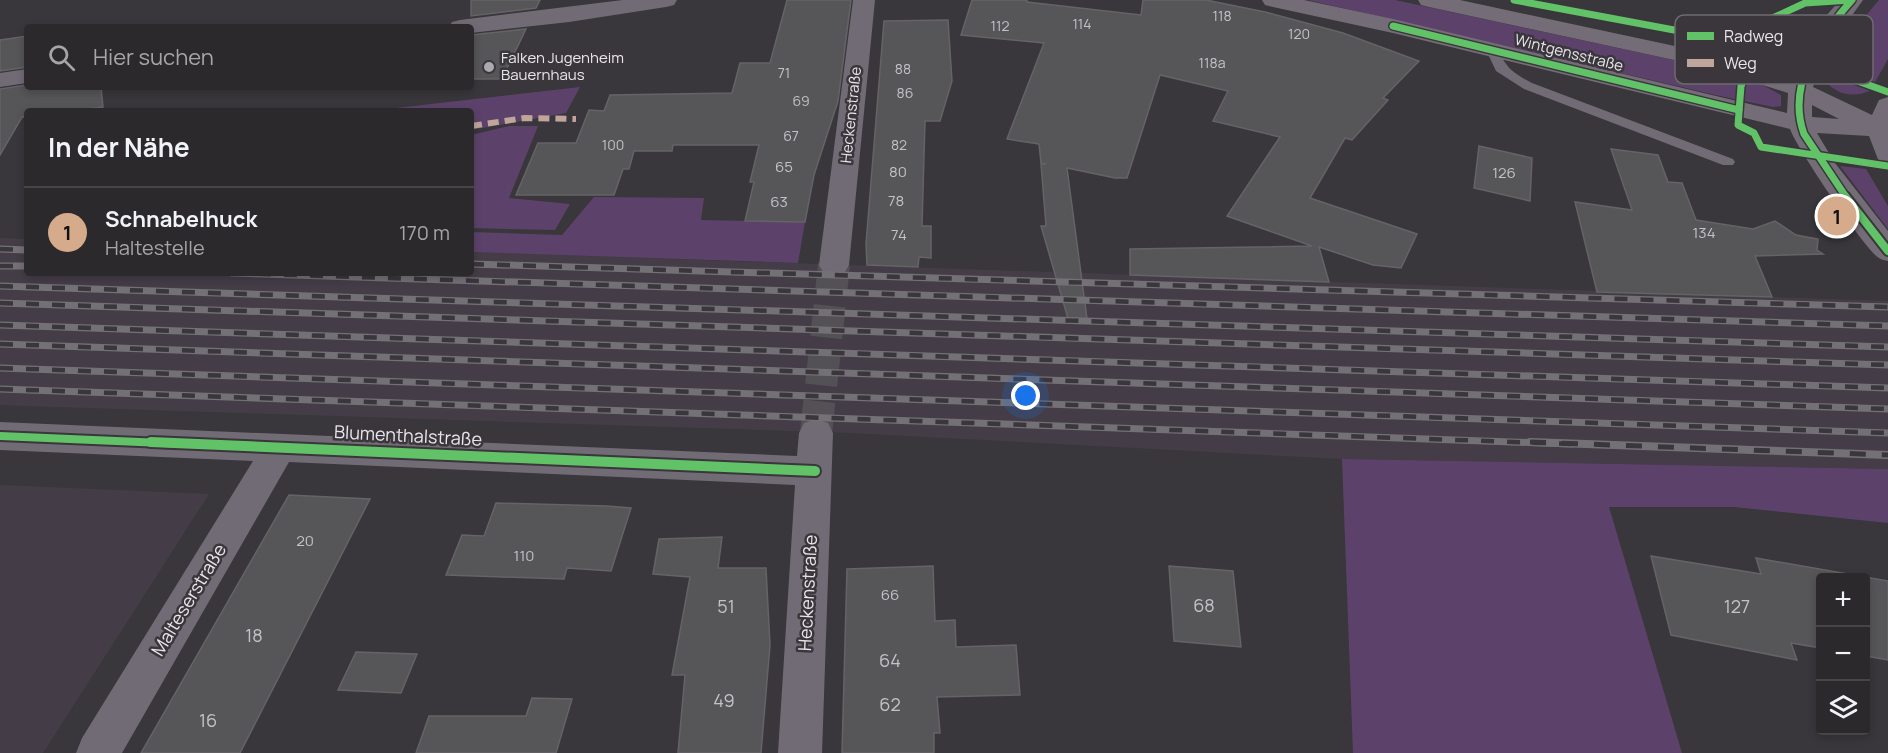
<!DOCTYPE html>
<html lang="de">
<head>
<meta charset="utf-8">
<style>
  body { margin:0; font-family:Manrope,sans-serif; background:#333134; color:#f1f3f6 }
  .controls { position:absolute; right:18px; bottom:18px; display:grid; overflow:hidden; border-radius:6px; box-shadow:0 3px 9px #0003 }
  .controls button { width:54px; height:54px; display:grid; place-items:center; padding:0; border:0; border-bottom:2px solid #474548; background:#2b292c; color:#f1f3f6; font:30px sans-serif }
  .you { position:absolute; left:1026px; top:396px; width:21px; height:21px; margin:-15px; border:4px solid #fff; border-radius:50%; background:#1a73e8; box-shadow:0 0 0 9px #1a73e833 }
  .badge { display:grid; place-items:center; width:39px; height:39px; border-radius:50%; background:#d6ab8b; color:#111; font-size:20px; font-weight:700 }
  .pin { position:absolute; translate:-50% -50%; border:3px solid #fff; box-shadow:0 2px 6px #0006 }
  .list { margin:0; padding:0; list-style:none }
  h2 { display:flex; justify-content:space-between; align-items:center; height:78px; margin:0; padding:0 24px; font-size:26px }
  h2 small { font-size:20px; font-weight:400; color:#a6a6a9 }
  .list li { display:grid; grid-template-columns:39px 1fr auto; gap:18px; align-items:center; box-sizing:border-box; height:90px; padding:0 24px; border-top:2px solid #474548 }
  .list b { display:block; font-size:22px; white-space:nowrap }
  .list p { margin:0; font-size:20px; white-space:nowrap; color:#a6a6a9 }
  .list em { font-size:20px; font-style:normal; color:#a6a6a9 }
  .icon { flex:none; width:33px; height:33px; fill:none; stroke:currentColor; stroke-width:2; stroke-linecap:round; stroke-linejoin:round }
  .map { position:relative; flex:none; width:1888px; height:753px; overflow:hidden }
  .search { position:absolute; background:#2b292c; box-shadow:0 3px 9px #0003; left:24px; top:24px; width:450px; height:66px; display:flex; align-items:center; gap:15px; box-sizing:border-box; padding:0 21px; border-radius:6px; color:#a6a6a9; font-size:22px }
  .panel { position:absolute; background:#2b292c; box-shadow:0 3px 9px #0003; left:24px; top:108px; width:450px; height:168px; border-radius:6px }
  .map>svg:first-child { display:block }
</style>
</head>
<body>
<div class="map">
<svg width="1888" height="753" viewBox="0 0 1888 753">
  <rect width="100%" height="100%" fill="#39373b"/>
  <g fill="#443d48">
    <polygon points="0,238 27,239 27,273 471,273 471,252 1888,301 1888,469 1342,459 852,433 0,405"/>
    <polygon points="0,485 209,494 43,753 0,753"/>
  </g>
  <g fill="#5c426a">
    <polygon points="1308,0 1395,0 1669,59 1757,82 1781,95 1781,106 1773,107 1720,96"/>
    <path d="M1879 0H1888V59L1870 91C1851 98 1837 95 1823 79L1828 61Z"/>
    <polygon points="580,87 566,113 471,130 471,111 370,111"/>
    <polygon points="509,126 538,126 509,198 570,204 555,230 471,228 471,135"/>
    <polygon points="1840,166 1866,169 1888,206 1888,229"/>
    <polygon points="594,197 704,198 701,220 805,222 798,263 471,252 471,232 562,235"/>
    <polygon points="1342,459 1888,469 1888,523 1734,507 1609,507 1682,753 1353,753"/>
  </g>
  <g fill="#565558" stroke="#656366" stroke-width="1.5">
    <polygon points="471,0 540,0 536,8 471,16"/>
    <polygon points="787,0 851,0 838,101 814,175 805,222 745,221 754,182 750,182 759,145 673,145 672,151 634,151 629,169 623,169 614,195 516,195 538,143 576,143 589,110 604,111 610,95 732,93 740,63 770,63"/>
    <polygon points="972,0 1027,0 1027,2 1141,15 1143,0 1206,0 1265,12 1343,33 1419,61 1383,98 1388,100 1352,140 1345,138 1310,198 1417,234 1401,268 1373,265 1319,247 1329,282 1130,275 1130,249 1312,246 1227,216 1280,137 1213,121 1228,91 1160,75 1127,178 1115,178 1067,168 1087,319 1069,322 1041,226 1046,226 1041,164 1046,164 1041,163 1039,144 1007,139 1044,43 961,35"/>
    <polygon points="948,20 952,81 940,121 925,121 922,226 931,226 931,258 919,257 918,267 867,265 866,244 884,21"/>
    <polygon points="526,29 502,79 471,79 471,35"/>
    <polygon points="27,36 27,67 0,71 0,40"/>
    <polygon points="27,85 101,87 103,107 72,111 27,111 27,117 22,117 0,155 0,89"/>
    <polygon points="1479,146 1532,158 1530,201 1474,188"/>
    <polygon points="1611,149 1658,155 1668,182 1682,183 1696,220 1753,229 1775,221 1796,235 1818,239 1817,250 1823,254 1755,256 1772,297 1597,292 1575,202 1632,210"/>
    <polygon points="289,495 370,499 240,753 141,753"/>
    <polygon points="496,503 607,506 631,508 611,571 567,568 564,579 446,575 462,535 484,536"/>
    <polygon points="722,537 718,568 766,568 770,645 761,753 678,753 685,675 672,675 690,577 653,574 659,539"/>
    <polygon points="1651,556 1761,574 1756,558 1888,581 1888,660 1866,656 1866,578 1821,578 1821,648 1791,643 1797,660 1671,635"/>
    <polygon points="933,566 935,621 955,620 956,647 1016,645 1020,695 937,697 940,733 934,733 934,753 842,753 847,569"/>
    <polygon points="1169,566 1233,571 1241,647 1174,641"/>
    <polygon points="356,652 417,654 401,693 338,690"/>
    <polygon points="532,698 572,699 556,753 416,753 429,716 526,716"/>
  </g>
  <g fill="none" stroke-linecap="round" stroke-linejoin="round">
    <polyline stroke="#535155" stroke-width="32" stroke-dasharray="32 16" stroke-linecap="butt" points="816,433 834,265"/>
    <path fill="#716b75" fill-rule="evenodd" d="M1492 46 1496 47C1507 68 1511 72 1532 83L1733 159 1735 162 1733 165H1723L1524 89 1496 71 1486 50Z"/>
    <g fill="#716b75" fill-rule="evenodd">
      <polygon points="623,0 677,0 674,5 666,7 569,22 471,33 471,27 449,27 452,22 460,20"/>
      <polygon points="853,0 875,0 849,265 845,272 834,275 823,272 819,265"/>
      <polygon points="27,69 27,83 0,87 0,73"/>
      <polygon points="816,419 828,423 833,433 822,753 778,753 795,485 289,462 122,753 76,753 82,738 253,461 0,450 0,422 797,456 799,433 804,423"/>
    </g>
    <path fill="#746d77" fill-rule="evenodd" d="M1262 0H1304L1393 19 1787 113 1788 93 1702 66 1429 7 1421 5 1418 0H1460L1684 48 1687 43 1695 41 1754 37 1826 16 1840 0H1863C1841 32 1824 47 1813 87L1872 115 1879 100 1888 97V164L1879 162 1869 136 1817 133 1835 163 1888 231V261C1885 260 1882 260 1879 258 1866 251 1796 147 1790 129L1393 33 1273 7 1265 5ZM1813 35 1800 56 1791 79 1712 54 1756 51ZM1812 105 1839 119 1812 117Z"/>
    <defs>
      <g id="rail-far1">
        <polyline points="0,249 27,250"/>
        <polyline points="471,264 1888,307"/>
        <polyline points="0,266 27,266"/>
        <polyline points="232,273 1888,326"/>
        <polyline points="0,286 1888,347"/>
        <polyline points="0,303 1888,365"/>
        <polyline points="0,325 1888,388"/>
        <polyline points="0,344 1888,409"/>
        <polyline points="0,368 1888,433"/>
        <polyline points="0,389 1572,444"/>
      </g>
      <polyline id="rail" points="1530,442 1888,455"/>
    </defs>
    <use href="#rail-far1" stroke="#747176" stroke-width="7"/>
    <use href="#rail" stroke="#747176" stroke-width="8"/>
    <use href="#rail-far1" stroke="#3a363c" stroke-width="4.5" stroke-dasharray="13" stroke-linecap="butt"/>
    <use href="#rail" stroke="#3a363c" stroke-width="5" stroke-dasharray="16" stroke-linecap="butt"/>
    <polyline stroke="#c0a59a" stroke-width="6" stroke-dasharray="11 6" stroke-linecap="butt" points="471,126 525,118 576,119"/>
    <defs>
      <g id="cycleway-far2">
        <polyline points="1514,0 1674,30 1721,29 1764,22 1805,3 1851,0"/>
        <polyline points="1393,26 1739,110"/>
        <polyline points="1721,29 1755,55 1788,56 1888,92"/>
        <polyline points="1755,55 1741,86 1738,125 1754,133 1761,147 1888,166"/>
        <path d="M1846 197 1804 134C1786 84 1820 36 1852 0"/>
      </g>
      <g id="cycleway-far1">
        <polyline points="1845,196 1888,251"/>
        <polyline points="0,436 186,444"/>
      </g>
      <polyline id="cycleway" points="151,442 815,471"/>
    </defs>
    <use href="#cycleway-far2" stroke="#3a363c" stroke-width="10"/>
    <use href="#cycleway-far1" stroke="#3a363c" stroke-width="12"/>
    <use href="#cycleway" stroke="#3a363c" stroke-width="14"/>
    <use href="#cycleway-far2" stroke="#61c268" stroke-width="7"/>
    <use href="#cycleway-far1" stroke="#61c268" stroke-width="8"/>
    <use href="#cycleway" stroke="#61c268" stroke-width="10"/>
  </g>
  <circle fill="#aba9ad" stroke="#3a363c" stroke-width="2" cx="489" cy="67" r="6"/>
  <g text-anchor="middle" stroke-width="5" stroke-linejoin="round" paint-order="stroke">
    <g font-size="14" fill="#c4c2c6">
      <text x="1222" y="21">118</text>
      <text x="1082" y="29">114</text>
      <text x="1000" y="31">112</text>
      <text x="1299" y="39">120</text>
      <text x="1212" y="68">118a</text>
      <text x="903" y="74">88</text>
      <text x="784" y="78">71</text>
      <text x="905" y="98">86</text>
      <text x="801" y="106">69</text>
      <text x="791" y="141">67</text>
      <text x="613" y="150">100</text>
      <text x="899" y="150">82</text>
    </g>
    <g font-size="15" fill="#e8e6ea" stroke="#3a363c">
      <text transform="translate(1569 53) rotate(14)" y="5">Wintgensstraße</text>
      <text transform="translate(851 115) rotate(-84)" y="5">Heckenstraße</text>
    </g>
    <g font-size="15" fill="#e8e6ea" stroke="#3a363c" text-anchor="start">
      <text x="501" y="63">Falken Jugenheim<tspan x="501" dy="17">Bauernhaus</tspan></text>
    </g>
    <g font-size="15" fill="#c4c2c6">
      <text x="784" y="172">65</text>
      <text x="898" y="177">80</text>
      <text x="1504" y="178">126</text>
      <text x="896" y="206">78</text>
      <text x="779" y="207">63</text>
      <text x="1704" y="238">134</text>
      <text x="899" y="240">74</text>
      <text x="305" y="546">20</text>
      <text x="524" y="561">110</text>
      <text x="890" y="600">66</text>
    </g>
    <g font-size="18" fill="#e8e6ea" stroke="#3a363c">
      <text transform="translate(408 436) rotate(3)" y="6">Blumenthalstraße</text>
      <text transform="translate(808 593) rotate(-87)" y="6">Heckenstraße</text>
      <text transform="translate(189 600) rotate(-59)" y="6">Malteserstraße</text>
    </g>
    <g font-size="18" fill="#c4c2c6">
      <text x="1204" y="612">68</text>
      <text x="726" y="613">51</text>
      <text x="1737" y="613">127</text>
      <text x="254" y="642">18</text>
      <text x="890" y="667">64</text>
      <text x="724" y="707">49</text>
      <text x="890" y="711">62</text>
      <text x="208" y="727">16</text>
    </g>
  </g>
  <rect x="1675" y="15" width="198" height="69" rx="9" fill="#3a363c" stroke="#6e6b70" stroke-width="1.5"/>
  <rect x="1687" y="32" width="27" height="8" fill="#61c268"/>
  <rect x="1687" y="59" width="27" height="8" fill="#c0a59a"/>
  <g font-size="16" fill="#e8e6ea">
    <text x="1724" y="42">Radweg</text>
    <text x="1724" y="69">Weg</text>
  </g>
</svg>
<div class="controls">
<button>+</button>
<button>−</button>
<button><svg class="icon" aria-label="layers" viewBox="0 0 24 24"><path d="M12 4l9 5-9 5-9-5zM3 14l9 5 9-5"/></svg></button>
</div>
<div class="you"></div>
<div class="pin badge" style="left:1837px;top:216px">1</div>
<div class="search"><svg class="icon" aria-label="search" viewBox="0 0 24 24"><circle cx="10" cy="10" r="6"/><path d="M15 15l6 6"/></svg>Hier suchen</div>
<section class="panel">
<h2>In der Nähe<small></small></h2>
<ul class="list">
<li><span class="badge">1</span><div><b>Schnabelhuck</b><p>Haltestelle</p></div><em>170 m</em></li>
</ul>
</section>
</div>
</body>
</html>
